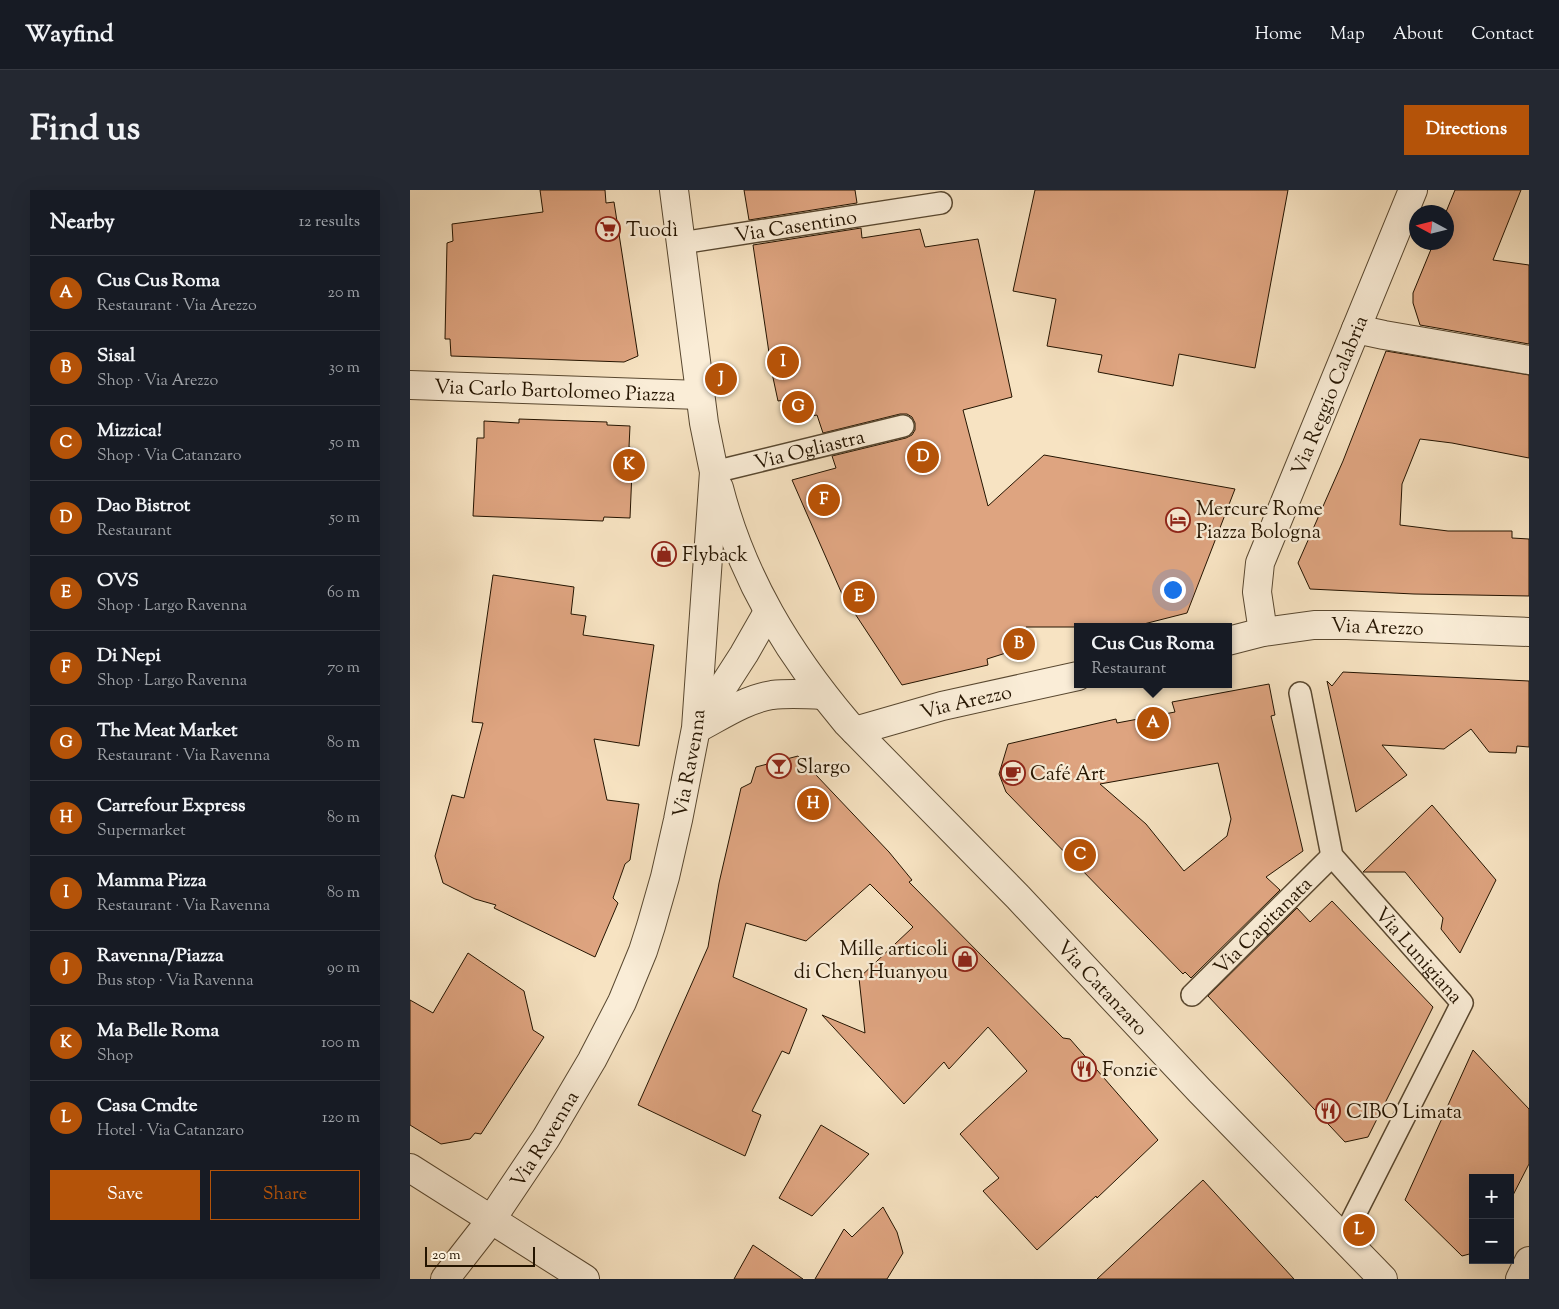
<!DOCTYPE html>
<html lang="en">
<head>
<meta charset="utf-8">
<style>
  body { margin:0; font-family:"Sorts Mill Goudy",serif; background:#242831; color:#f1f3f6 }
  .controls { position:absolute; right:15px; bottom:15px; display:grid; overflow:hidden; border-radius:0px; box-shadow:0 5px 20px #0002 }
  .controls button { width:45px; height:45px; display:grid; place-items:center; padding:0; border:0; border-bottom:1px solid #363941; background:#171b24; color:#f1f3f6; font:25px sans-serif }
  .compass { position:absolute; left:999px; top:15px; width:45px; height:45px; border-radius:50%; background:#171b24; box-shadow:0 5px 20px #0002; rotate:277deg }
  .scale { position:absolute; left:15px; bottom:12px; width:110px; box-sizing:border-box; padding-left:5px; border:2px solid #241400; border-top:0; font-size:14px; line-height:18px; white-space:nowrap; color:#241400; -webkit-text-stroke:4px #faedd7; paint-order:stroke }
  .you { position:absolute; left:762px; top:399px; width:18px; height:18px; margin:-12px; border:4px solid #fff; border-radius:50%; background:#1a73e8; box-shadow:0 0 0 8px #1a73e833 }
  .badge { display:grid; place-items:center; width:32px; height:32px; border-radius:50%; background:#b45309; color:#fff; font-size:16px; font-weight:700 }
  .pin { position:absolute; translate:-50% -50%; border:2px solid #fff; box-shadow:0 1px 5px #0006 }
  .popup { position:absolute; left:664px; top:433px; width:158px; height:65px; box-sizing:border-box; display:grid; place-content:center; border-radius:0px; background:#171b24; filter:drop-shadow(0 1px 4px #0005); font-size:16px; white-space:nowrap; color:#9ea1a6 }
  .popup b { font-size:19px; color:#f1f3f6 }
  .popup::after { content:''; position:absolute; left:50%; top:100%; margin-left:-10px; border:10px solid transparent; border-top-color:#171b24 }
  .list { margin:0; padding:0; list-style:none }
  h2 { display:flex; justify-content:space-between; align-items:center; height:65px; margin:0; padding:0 20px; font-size:21px }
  h2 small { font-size:16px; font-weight:400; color:#9ea1a6 }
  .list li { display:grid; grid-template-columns:32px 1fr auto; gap:15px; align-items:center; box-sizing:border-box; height:75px; padding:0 20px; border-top:1px solid #363941 }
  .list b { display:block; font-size:19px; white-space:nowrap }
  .list p { margin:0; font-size:16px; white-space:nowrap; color:#9ea1a6 }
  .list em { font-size:16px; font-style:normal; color:#9ea1a6 }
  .actions { display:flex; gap:10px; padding:15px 20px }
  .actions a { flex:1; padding:11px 0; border:1px solid #b45309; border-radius:0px; text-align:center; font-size:18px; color:#b45309 }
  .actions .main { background:#b45309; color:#fff }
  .map { position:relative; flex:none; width:1119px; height:1089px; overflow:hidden; border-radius:0px }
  header { display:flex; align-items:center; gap:30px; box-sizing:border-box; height:70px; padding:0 25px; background:#171b24; border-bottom:1px solid #363941 }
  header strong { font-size:24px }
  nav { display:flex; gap:28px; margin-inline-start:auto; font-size:18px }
  .intro { display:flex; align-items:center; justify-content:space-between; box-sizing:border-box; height:120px; padding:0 30px }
  h1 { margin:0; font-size:35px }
  .button { padding:12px 22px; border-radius:0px; background:#b45309; color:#fff; font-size:18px; font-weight:700 }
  main { display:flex; gap:30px; padding:0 30px }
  aside { flex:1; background:#171b24; border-radius:0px; box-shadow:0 5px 20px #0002 }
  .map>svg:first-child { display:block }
</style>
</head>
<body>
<header>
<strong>Wayfind</strong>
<nav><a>Home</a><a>Map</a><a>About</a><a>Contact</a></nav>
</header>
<div class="intro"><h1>Find us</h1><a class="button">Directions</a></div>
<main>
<aside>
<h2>Nearby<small>12 results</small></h2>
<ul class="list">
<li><span class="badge">A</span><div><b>Cus Cus Roma</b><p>Restaurant · Via Arezzo</p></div><em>20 m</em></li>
<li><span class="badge">B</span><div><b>Sisal</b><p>Shop · Via Arezzo</p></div><em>30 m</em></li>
<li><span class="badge">C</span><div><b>Mizzica!</b><p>Shop · Via Catanzaro</p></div><em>50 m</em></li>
<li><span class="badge">D</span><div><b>Dao Bistrot</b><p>Restaurant</p></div><em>50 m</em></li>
<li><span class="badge">E</span><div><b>OVS</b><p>Shop · Largo Ravenna</p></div><em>60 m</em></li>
<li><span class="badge">F</span><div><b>Di Nepi</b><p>Shop · Largo Ravenna</p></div><em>70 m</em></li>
<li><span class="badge">G</span><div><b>The Meat Market</b><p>Restaurant · Via Ravenna</p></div><em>80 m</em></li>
<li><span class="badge">H</span><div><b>Carrefour Express</b><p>Supermarket</p></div><em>80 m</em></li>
<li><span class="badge">I</span><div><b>Mamma Pizza</b><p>Restaurant · Via Ravenna</p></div><em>80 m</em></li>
<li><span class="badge">J</span><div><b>Ravenna/Piazza</b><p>Bus stop · Via Ravenna</p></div><em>90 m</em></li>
<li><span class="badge">K</span><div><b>Ma Belle Roma</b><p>Shop</p></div><em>100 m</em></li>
<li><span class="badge">L</span><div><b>Casa Cmdte</b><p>Hotel · Via Catanzaro</p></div><em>120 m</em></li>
</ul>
<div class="actions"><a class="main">Save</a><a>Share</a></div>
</aside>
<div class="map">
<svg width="1119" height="1089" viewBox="0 0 1119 1089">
  <rect width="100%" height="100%" fill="#f7e3c2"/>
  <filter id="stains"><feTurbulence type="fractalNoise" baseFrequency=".004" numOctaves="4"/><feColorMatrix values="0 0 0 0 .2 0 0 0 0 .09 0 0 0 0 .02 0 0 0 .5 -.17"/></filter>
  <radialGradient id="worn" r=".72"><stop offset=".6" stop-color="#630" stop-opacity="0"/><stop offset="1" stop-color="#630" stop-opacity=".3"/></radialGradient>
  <g fill="#dea480" stroke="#241400" fill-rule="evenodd">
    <polygon points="130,0 195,0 196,13 204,12 228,166 214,172 41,166 40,149 35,149 37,53 43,51 42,34 133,22"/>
    <polygon points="334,0 445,0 447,13 339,30"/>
    <polygon points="625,0 878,0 845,178 769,164 763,196 688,182 692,165 637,156 646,109 603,101"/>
    <polygon points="1045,0 1111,0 1083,70 1119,75 1119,154 1010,135 1003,113 1003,103 1024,52 1036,52 1036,22"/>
    <polygon points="451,38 452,48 510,39 515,57 568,49 602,207 553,220 578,316 634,265 825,299 777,423 722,437 616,437 621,455 577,469 578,475 492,495 432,404 382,290 426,278 422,266 496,248 502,245 505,240 505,233 502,227 497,224 490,224 413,243 407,225 380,230 374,210 368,211 362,183 343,55"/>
    <polygon points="976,161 1119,185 1119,268 1042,253 1010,249 992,294 990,335 1038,341 1102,341 1102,348 1119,349 1119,406 1004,404 900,399 888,373 933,271"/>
    <polygon points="109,229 197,232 197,235 220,236 219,257 223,258 220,328 194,327 193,331 63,326 67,248 74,248 74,231 109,233"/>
    <polygon points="83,385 164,397 161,424 176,426 173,445 244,455 229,556 184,549 197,610 229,614 220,670 215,674 203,708 208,713 185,767 84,718 86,715 65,709 33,693 25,666 42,605 54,608 73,533 62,532"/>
    <polygon points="933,482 1119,491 1119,557 1107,556 1106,563 1079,562 1061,539 1034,559 972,555 997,585 946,622 917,491 922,496"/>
    <path d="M859 494 865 525 861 526 893 661 856 687 870 700 781 788 775 782 773 784 596 602 589 584 598 554 706 529 707 533 765 522 762 512ZM808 573 821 629 817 646 774 681 736 634 690 594Z"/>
    <polygon points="388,566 479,662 502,690 499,692 653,848 660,849 748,950 687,1008 686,1006 627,1060 573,1001 589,988 550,944 617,881 578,837 539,879 534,872 494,914 412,825 455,843 449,788 503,737 460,694 396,751 336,733 323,787 397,819 379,864 372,861 342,921 351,925 335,966 228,915 298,757 309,693 331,598 341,593 346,577"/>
    <polygon points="1022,615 1086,690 1050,763 1031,739 1033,728 995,682 953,682"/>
    <polygon points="922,711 1023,817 958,947 935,952 798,806 887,718 900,732"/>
    <polygon points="58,763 114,801 123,840 134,847 71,944 65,943 60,949 31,954 0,935 0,810 23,823"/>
    <polygon points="1063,860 1119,919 1119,974 1100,1011 1100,988 1063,988 1063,1063 1052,1066 995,1010"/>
    <polygon points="411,935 459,964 402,1026 369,1008"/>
    <polygon points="793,990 884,1089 687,1089"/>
    <polygon points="473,1017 487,1042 493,1063 477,1089 405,1089 434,1039 442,1047"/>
    <polygon points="343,1055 393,1089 324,1089"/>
  </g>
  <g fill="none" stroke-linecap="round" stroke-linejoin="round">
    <defs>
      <g id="service">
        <path id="s1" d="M271 53 531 13"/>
        <path id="s2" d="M304 282 493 236"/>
        <path id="s3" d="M890 503 922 666 1052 813 933 1048"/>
        <path id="s4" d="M782 805 922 666"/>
      </g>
      <polyline id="pedestrian" points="946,139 974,145 1119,170"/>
      <g id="minor">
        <path id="s5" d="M0 195 290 205"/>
        <path id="s6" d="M853 442 847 402 850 373 1003 0"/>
        <path id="s7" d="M818 451 853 442 904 435H937L1119 442"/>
        <path id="s8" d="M445 541 532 516 668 486"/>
        <polyline points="0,978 175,1089"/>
        <polyline points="1110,1089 1119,1071"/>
      </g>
      <g id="tertiary">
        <path id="s9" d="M309 298C332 388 378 463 437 533L608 707 790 901 973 1089"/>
        <polyline points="287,537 334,464 358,422"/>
        <path d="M288 538C311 526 336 509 362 505 379 503 396 504 413 505"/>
        <path id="s10" d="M35 1089 81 1030 136 948 182 870 212 812 233 761 241 736 255 687 268 630 286 538 304 282 294 233 264 0"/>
      </g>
    </defs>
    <use href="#service" stroke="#594830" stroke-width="24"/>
    <use href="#pedestrian" stroke="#594830" stroke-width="30"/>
    <use href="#minor" stroke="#594830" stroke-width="30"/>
    <use href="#tertiary" stroke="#594830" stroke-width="30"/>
    <use href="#service" stroke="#faedd7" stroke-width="21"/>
    <use href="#pedestrian" stroke="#faedd7" stroke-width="28"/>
    <use href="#minor" stroke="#faedd7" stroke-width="28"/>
    <use href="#tertiary" stroke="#faedd7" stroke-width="28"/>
  </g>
  <defs>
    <symbol id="supermarket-ring" viewBox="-11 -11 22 22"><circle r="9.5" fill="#faedd7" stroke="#8f2418" stroke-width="1.5"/><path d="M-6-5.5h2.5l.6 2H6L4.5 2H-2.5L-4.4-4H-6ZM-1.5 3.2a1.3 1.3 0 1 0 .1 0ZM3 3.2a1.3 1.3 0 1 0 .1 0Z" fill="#8f2418"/></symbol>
    <symbol id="hotel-ring" viewBox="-11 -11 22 22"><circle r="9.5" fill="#faedd7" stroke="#8f2418" stroke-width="1.5"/><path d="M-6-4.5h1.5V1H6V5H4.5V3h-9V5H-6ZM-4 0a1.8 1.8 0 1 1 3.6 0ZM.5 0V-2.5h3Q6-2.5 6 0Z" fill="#8f2418"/></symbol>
    <symbol id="shop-ring" viewBox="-11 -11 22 22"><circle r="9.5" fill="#faedd7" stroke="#8f2418" stroke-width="1.5"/><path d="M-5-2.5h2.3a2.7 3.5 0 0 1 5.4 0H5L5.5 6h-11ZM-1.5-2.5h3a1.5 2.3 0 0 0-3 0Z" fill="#8f2418"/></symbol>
    <symbol id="bar-ring" viewBox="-11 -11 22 22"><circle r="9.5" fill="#faedd7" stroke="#8f2418" stroke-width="1.5"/><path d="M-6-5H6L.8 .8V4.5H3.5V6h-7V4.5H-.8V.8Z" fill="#8f2418"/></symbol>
    <symbol id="cafe-ring" viewBox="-11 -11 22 22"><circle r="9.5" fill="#faedd7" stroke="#8f2418" stroke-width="1.5"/><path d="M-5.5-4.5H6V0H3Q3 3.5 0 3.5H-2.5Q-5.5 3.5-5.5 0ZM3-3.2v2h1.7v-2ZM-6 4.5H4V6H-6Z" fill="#8f2418"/></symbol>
    <symbol id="restaurant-ring" viewBox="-11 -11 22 22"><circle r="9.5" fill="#faedd7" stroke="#8f2418" stroke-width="1.5"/><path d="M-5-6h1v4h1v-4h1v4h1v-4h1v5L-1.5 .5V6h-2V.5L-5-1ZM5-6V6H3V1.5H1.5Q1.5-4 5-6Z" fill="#8f2418"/></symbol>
  </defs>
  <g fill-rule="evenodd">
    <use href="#supermarket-ring" x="184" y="25" width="28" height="28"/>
    <use href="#hotel-ring" x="754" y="316" width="28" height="28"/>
    <use href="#shop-ring" x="240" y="350" width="28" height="28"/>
    <use href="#bar-ring" x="355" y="562" width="28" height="28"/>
    <use href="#cafe-ring" x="589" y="569" width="28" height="28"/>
    <use href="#shop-ring" x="541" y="755" width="28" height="28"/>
    <use href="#restaurant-ring" x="660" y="865" width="28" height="28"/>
    <use href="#restaurant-ring" x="904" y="907" width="28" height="28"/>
  </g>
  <g text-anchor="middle" stroke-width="4.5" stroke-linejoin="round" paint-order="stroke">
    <g font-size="20" fill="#241400" stroke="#faedd7">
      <text dy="7" stroke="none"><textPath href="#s1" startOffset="116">Via Casentino</textPath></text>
      <text dy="7" stroke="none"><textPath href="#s5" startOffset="145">Via Carlo Bartolomeo Piazza</textPath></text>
      <text dy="7" stroke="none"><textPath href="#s6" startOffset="251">Via Reggio Calabria</textPath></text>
      <text dy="7" stroke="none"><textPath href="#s2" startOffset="98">Via Ogliastra</textPath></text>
      <text dy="7" stroke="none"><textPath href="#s7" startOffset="151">Via Arezzo</textPath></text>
      <text dy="7" stroke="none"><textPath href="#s8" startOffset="115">Via Arezzo</textPath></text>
      <text dy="7" stroke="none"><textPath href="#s10" startOffset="578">Via Ravenna</textPath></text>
      <text dy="7" stroke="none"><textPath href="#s4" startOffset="99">Via Capitanata</textPath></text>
      <text dy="7" stroke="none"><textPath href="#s3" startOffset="298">Via Lunigiana</textPath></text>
      <text dy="7" stroke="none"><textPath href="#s9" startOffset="638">Via Catanzaro</textPath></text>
      <text dy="7" stroke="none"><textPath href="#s10" startOffset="172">Via Ravenna</textPath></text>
    </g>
    <g font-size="20" fill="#241400" stroke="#faedd7" text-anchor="start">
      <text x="216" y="46">Tuodì</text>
      <text x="786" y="325">Mercure Rome<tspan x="786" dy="23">Piazza Bologna</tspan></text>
      <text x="272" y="371">Flyback</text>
      <text x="386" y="583">Slargo</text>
      <text x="620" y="590">Café Art</text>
      <text x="538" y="765" text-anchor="end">Mille articoli<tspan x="538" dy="23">di Chen Huanyou</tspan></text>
      <text x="692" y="886">Fonzie</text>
      <text x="936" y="928">CIBO Limata</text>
    </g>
  </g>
  <rect width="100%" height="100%" filter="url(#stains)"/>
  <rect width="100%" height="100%" fill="url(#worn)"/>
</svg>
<div class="controls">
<button>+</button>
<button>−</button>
</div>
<svg class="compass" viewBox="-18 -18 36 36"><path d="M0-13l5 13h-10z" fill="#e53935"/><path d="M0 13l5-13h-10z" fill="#9ea1a6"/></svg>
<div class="scale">20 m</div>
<div class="you"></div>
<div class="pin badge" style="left:743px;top:533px">A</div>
<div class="popup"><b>Cus Cus Roma</b>Restaurant</div>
<div class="pin badge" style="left:609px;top:454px">B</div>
<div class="pin badge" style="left:670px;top:665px">C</div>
<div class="pin badge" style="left:513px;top:267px">D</div>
<div class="pin badge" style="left:449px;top:407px">E</div>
<div class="pin badge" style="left:414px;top:310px">F</div>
<div class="pin badge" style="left:388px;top:217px">G</div>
<div class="pin badge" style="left:403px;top:614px">H</div>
<div class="pin badge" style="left:373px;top:172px">I</div>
<div class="pin badge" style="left:311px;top:189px">J</div>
<div class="pin badge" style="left:219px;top:275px">K</div>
<div class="pin badge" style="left:949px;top:1040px">L</div>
</div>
</main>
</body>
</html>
